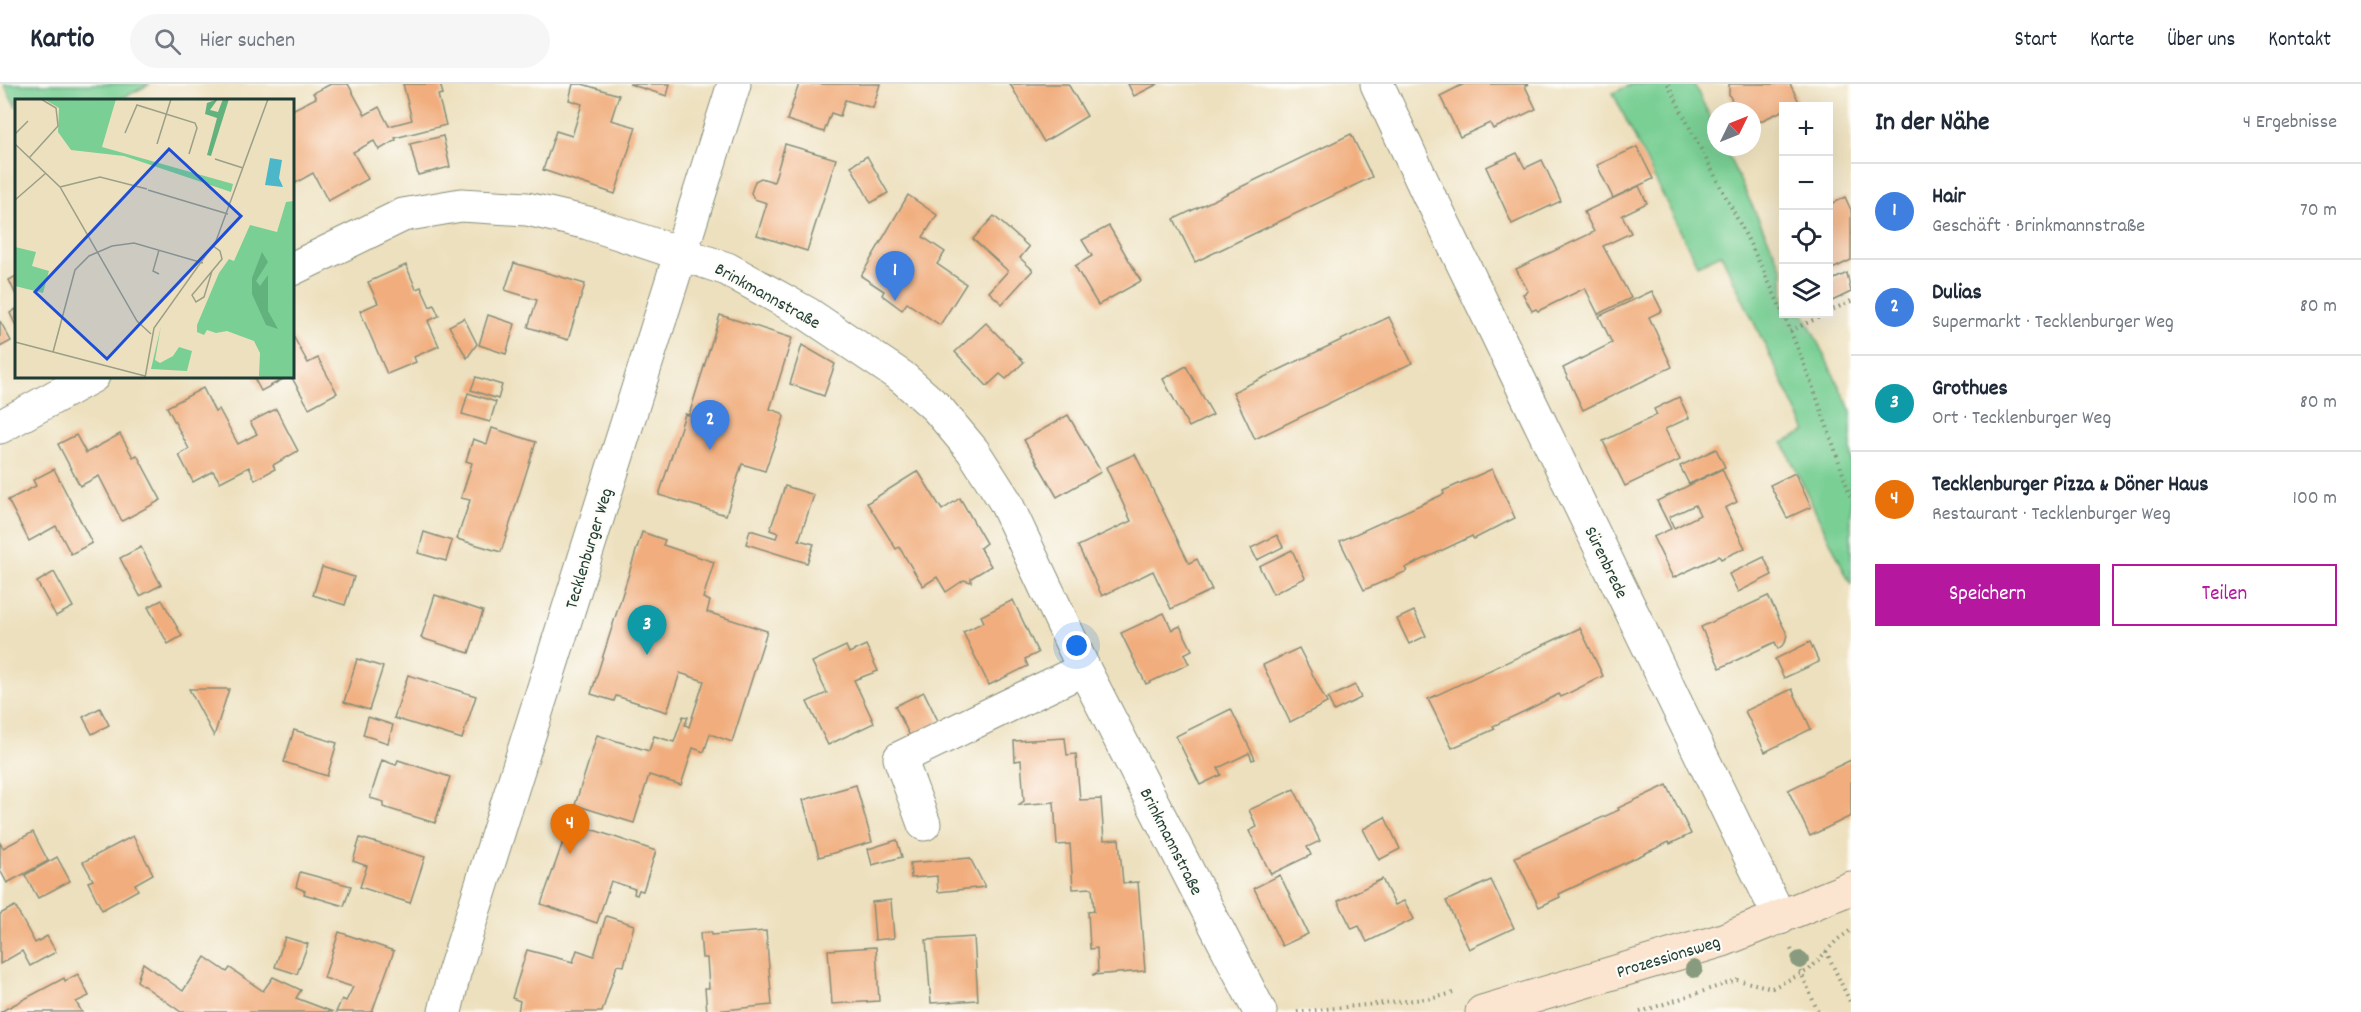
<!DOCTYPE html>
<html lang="de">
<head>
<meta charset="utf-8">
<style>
  body { margin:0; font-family:Dekko,sans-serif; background:#f6f6f7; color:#1f2937 }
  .controls { position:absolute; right:18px; top:18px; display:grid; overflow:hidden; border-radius:0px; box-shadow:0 6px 24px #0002 }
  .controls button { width:54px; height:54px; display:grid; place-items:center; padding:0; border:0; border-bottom:2px solid #e0e1e3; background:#fff; color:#1f2937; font:30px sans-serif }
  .compass { position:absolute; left:1707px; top:18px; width:54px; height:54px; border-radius:50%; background:#fff; box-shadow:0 6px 24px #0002; rotate:47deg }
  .you { position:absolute; left:1077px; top:562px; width:21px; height:21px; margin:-15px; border:4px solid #fff; border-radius:50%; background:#1a73e8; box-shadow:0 0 0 9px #1a73e833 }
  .badge { display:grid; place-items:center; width:39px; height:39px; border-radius:50%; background:#b5179e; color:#fff; font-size:20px; font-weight:700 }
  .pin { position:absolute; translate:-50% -50px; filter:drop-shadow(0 2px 3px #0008) }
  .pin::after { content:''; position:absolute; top:32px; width:21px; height:18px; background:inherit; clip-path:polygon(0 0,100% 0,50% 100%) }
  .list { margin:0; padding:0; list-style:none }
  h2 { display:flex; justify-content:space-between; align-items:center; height:78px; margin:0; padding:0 24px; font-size:26px }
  h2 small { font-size:20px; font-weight:400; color:#747a83 }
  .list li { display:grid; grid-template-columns:39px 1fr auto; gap:18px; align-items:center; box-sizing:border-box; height:96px; padding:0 24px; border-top:2px solid #e0e1e3 }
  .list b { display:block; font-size:22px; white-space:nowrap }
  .list p { margin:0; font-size:20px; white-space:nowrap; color:#747a83 }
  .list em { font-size:20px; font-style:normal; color:#747a83 }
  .actions { display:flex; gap:12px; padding:18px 24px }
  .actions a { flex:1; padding:14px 0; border:2px solid #b5179e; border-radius:0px; text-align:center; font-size:21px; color:#b5179e }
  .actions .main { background:#b5179e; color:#fff }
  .icon { flex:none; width:33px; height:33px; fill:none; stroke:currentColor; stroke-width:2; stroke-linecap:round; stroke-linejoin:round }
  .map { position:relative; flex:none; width:1851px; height:928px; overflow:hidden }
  header { display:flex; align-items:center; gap:36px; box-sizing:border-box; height:84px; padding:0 30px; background:#fff; border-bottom:2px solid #e0e1e3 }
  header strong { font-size:28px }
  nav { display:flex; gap:33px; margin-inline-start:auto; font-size:21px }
  .search { width:420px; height:54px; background:#f6f6f7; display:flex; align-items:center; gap:15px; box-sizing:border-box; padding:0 21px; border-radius:33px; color:#747a83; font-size:22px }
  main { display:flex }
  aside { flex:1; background:#fff }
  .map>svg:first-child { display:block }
</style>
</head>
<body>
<header>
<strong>Kartio</strong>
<div class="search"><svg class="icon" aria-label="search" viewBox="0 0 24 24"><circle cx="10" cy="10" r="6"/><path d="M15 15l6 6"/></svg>Hier suchen</div>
<nav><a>Start</a><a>Karte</a><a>Über uns</a><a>Kontakt</a></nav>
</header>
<main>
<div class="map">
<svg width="1851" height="928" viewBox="0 0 1851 928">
  <rect width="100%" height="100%" fill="#fdfcf7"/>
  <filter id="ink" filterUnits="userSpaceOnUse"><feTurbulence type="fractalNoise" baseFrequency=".0167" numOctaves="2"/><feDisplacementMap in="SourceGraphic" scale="12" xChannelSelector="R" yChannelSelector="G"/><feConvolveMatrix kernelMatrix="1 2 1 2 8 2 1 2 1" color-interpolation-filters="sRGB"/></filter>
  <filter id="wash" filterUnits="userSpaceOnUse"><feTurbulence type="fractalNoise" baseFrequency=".008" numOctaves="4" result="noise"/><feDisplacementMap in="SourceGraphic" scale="24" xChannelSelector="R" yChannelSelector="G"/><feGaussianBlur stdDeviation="1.35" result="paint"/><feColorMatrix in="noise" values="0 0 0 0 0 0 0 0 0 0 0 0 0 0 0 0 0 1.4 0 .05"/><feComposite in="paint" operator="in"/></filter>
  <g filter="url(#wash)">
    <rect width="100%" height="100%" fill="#ede0be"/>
    <g fill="#79cf94" stroke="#4c8664" stroke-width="1.5">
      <polygon points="4,0 150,0 119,16 16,16 16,23"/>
      <polygon points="1632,0 1694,0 1716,46 1716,63 1724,63 1783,186 1784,230 1804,230 1851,327 1851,501 1783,359 1806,347 1721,170 1697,181 1613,9"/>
    </g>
    <g id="blocks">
      <g fill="#f1ad7d" fill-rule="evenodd">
        <polygon points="331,0 348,0 365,31 379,23 389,42 412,36 403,0 440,0 443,10 438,11 446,41 395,54 396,56 379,66 374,57 353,68 368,95 328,117 313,89 292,101 292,26 316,14 313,9"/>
        <polygon points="573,0 582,0 619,11 611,36 636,43 615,110 543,86 556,47 572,52 582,20 569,16"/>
        <polygon points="629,0 670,0 667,12"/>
        <polygon points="799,0 880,0 873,24 845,16 840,32 831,29 824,48 787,36"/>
        <polygon points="1010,0 1068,0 1087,32 1044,58"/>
        <polygon points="1128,0 1158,0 1134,12"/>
        <polygon points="1464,0 1529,0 1525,2 1536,25 1493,45 1490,39 1460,53 1440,12"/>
        <polygon points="1729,0 1790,0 1799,18 1784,22 1784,26 1752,41 1752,27 1742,27 1738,19 1732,17 1729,10"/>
        <polygon points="1351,50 1372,93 1195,178 1174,135"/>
        <polygon points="443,52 450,83 418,91 410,60"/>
        <polygon points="785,60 836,75 807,167 757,151 767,119 754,115 751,109 755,97 761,94 774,98"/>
        <polygon points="1637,63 1653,95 1613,114 1597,81"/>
        <polygon points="1517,69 1525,84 1542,76 1561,117 1512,140 1486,83"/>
        <polygon points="867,72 888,109 871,119 851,82"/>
        <polygon points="1639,102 1647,119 1622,131 1631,149 1603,162 1631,214 1598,230 1585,204 1538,227 1536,225 1532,227 1523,210 1528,207 1516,185 1594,148 1584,128"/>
        <polygon points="908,111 937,131 923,153 945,168 937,180 966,200 940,241 907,219 902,226 882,211 884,207 861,192"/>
        <polygon points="1845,113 1851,126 1851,176 1828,187 1828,121"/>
        <polygon points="994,132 1029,163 1020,174 1033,186 1002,220 989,208 1008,187 973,155"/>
        <polygon points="1109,142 1141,197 1098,221 1075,182 1092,172 1082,156"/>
        <polygon points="514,179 585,200 568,256 528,243 537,216 505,206"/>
        <polygon points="406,181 416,205 421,203 430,223 434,221 439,232 428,237 439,262 414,273 416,278 387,290 360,227 378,219 368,198"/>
        <polygon points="1847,189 1851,208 1828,219 1828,198"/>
        <polygon points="16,192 16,211 9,196"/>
        <polygon points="1652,207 1662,227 1649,233 1672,283 1583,326 1563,284 1612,259 1599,232"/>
        <polygon points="16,225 16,242 10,229"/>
        <polygon points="488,231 515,240 506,270 479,261"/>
        <polygon points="720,231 792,254 770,325 782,329 784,333 765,387 742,380 726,431 659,411 685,330 689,331"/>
        <polygon points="1389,233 1412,279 1255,355 1233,308"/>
        <polygon points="464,234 477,260 467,274 449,242"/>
        <polygon points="0,237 11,257 0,263"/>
        <polygon points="986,239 1024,278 1006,295 1000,290 987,302 955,268"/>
        <polygon points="292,250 308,279 318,274 337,309 309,324 291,292"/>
        <polygon points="802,261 835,280 824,312 790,300"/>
        <polygon points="1186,282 1213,331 1189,343 1163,295"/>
        <polygon points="253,292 289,292 261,307"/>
        <polygon points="476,293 502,301 498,315 471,306"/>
        <polygon points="203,304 215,328 219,325 238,360 257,350 250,338 276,325 298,367 273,381 275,385 255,396 249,383 220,398 213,387 193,398 179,371 189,365 167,323"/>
        <polygon points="468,309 496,318 490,338 462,330"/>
        <polygon points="1679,313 1689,334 1665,345 1680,376 1625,402 1603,357 1657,331 1654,325"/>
        <polygon points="1068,331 1101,388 1057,413 1024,356"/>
        <polygon points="492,344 536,358 501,468 457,455 470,416 461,414 472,379 466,377 473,355 487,360"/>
        <polygon points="120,350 133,373 137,371 161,416 122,437 99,392 80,402 58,360 76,351 86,369"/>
        <polygon points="1716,365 1725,383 1689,400 1680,382"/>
        <polygon points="1135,370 1189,479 1197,475 1212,506 1171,525 1153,487 1102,512 1078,462 1131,437 1106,383"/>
        <polygon points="54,385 92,459 71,470 56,442 29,457 8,416 36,402 33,396"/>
        <polygon points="1492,385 1515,434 1474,455 1472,452 1405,484 1407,487 1364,506 1340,457 1444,410 1443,407"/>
        <path d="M1722 385 1737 418 1725 424 1745 464 1721 475 1719 472 1673 494 1653 453 1671 445 1657 417ZM1695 421 1700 431 1674 444 1669 433Z"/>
        <polygon points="918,387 942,426 960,414 986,459 980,464 991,482 971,494 971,498 964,496 946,508 937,493 923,502 899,463 896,465 867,419"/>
        <polygon points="1795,389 1811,423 1787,434 1770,401"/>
        <polygon points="785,402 814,411 799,456 814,460 807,479 746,460 750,446 776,454 778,449 770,446"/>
        <polygon points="424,448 452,457 446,477 418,469"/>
        <polygon points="642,448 665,456 663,461 714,478 703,514 710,517 707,528 767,547 732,658 710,650 704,668 693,664 681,701 649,691 634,739 575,721 597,651 649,667 654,652 674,658 683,632 688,633 685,641 689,643 704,597 680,589 667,628 616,612 614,617 591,610"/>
        <polygon points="1277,451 1283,463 1257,476 1251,464"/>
        <polygon points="141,463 161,501 140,512 120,474"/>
        <polygon points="1292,466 1305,494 1273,510 1259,482"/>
        <polygon points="1764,473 1772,491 1738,508 1729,490"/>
        <polygon points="322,483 354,493 345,521 313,511"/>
        <polygon points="54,488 73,523 56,532 37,498"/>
        <polygon points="435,511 483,527 469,569 421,554"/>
        <polygon points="1768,512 1787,550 1785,559 1778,565 1775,558 1720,584 1701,543"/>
        <polygon points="162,516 182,552 168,560 148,523"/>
        <polygon points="1013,516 1038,569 1025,575 1028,582 989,601 963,548 984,538 981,532"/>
        <polygon points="1414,527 1426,552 1409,560 1397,535"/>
        <polygon points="1164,529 1172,546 1180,542 1192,566 1184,570 1189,580 1146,600 1121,549"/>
        <polygon points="1580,544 1603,592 1561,613 1559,610 1525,627 1493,642 1495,645 1452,664 1428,615"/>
        <polygon points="1810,558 1819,578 1784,594 1775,575"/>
        <polygon points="866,561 878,587 854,596 874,639 828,661 807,618 827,609 812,578 846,562 849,569"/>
        <polygon points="1299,564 1327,619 1290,638 1263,581"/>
        <polygon points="357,575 383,583 369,626 344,618"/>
        <polygon points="408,591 476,612 462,655 394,634"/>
        <polygon points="1355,601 1361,614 1334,627 1328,614"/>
        <polygon points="189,605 229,605 214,652"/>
        <polygon points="1792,605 1811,645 1765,668 1745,627"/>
        <polygon points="924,608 940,641 911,654 895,622"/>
        <polygon points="100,624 109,641 92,650 83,633"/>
        <polygon points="1231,625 1255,675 1252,676 1249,669 1218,684 1221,691 1200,701 1176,652"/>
        <polygon points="368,633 393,641 388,659 363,651"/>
        <polygon points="294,646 337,659 327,692 284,678"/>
        <polygon points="1065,654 1067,671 1076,670 1080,716 1101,715 1104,756 1119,755 1123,799 1138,798 1145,887 1092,891 1098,888 1097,864 1090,865 1089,846 1088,828 1094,827 1092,804 1073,805 1070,760 1057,761 1054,718 1018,721 1024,717 1021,676 1015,677 1014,657"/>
        <polygon points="382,676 396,681 398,676 450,693 435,739 383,723 384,718 370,714"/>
        <polygon points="1851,676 1851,732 1810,752 1788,706"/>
        <polygon points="856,701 872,758 819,773 803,716"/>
        <polygon points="1667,701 1691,750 1670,760 1669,758 1559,810 1560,813 1539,823 1515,773 1619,726 1618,724"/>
        <polygon points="1294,705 1320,757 1307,763 1311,771 1271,790 1249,747 1257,743 1249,726"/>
        <polygon points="1385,733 1400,765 1379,776 1363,745"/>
        <polygon points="570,738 656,767 643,807 639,806 637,811 634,810 635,805 611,797 597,839 541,820"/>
        <polygon points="33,748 48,777 7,799 0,786 0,759 3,764"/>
        <polygon points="133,752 153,790 135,800 138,806 102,826 88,798 93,796 83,778"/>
        <polygon points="360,754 425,773 410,819 360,803 367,782 353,777"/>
        <polygon points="897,756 902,773 872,781 868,765"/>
        <polygon points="57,773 70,797 38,814 25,791"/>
        <polygon points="970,774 985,803 938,808 937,792 911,794 910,779"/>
        <polygon points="300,788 351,802 344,822 304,810 305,807 296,803"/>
        <polygon points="1280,791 1308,850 1282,862 1254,804"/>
        <polygon points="1382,795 1395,821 1404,817 1414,835 1367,858 1359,842 1352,845 1338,817"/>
        <polygon points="1491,796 1514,844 1469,865 1446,817"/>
        <polygon points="891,816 894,854 875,856 872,818"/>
        <polygon points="15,822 35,859 47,852 56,868 30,882 22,867 0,880 0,830"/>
        <polygon points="606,832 634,841 624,882 617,881 602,928 518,928 520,917 512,914 527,866 573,878 577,866 594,872"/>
        <polygon points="766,847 772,921 707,928 705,904 709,904 707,874 702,874 700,849 711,848 711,851"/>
        <polygon points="339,848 394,867 372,928 336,928 342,915 346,917 353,903 324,894"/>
        <polygon points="285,853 308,860 297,890 275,883"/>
        <polygon points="974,853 978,916 931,919 926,856"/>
        <polygon points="876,863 879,917 832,920 828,866"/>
        <polygon points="205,873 227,888 230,884 263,907 273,893 301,906 296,914 333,928 181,928 137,897 143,879 183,907"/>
        <polygon points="78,890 89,912 76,918 82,928 0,928 64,894 65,897"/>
      </g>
    </g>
  </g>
  <g filter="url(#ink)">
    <use href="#blocks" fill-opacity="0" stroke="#868e79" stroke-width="1.5"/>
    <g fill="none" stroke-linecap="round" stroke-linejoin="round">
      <defs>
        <g id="street">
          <polyline points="1377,0 1430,114"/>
          <polyline points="1435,122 1780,834"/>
          <polyline points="292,185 403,131 461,121 527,125 588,139 727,185 808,230 902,293 937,324 973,367 1005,417 1084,585 1260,928"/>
          <polyline points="0,343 93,292"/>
          <polyline points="924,740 900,674 1084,585"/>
          <polyline points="445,928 454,889 734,0"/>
        </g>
        <polyline id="secondary" points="1482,928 1723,856 1851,804"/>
      </defs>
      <use href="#street" stroke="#868e79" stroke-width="35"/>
      <use href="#secondary" stroke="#868e79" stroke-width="35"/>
      <g stroke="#868e79" stroke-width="4" stroke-dasharray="1.5 4.5" stroke-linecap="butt">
        <path d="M1668 0C1698 62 1732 122 1762 184 1798 258 1826 336 1851 415"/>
        <polyline points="1828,228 1851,217"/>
        <polyline points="1790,247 1826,230"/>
        <polyline points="1791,865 1818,928"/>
        <polyline points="1826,867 1851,920"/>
        <polyline points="1297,928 1434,914 1453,909"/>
        <polyline points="1640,928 1737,896 1772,904 1809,886 1837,856 1851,846"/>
      </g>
      <use href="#street" stroke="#fff" stroke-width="33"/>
      <use href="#secondary" stroke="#fce5d0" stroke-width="33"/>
    </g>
    <g fill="#889b7f">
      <circle cx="1800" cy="876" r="9"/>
      <circle cx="1694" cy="885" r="9"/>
    </g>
  </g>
  <g text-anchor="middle" stroke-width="4.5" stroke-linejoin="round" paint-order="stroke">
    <g font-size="18" fill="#1f3d34" stroke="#fdfcf7">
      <text transform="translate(768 211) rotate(29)" y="6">Brinkmannstraße</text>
      <text transform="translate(588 464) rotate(-73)" y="6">Tecklenburger Weg</text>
      <text transform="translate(1607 478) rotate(64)" y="6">Sürenbrede</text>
      <text transform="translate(1172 757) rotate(63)" y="6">Brinkmannstraße</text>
      <text transform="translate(1668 872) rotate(-17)" y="6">Prozessionsweg</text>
    </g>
  </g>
  <g transform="translate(15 15)">
    <rect width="279" height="279" fill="#ede0be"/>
    <path d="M29 0H101L87 48 218 85 216 93 109 57 56 51 43 33 44 9ZM279 102V279H248L244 277 245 254 239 242 212 232 201 234 192 231 189 236 182 233V226L204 174 214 160 219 162 235 126 262 133 271 103ZM0 148 21 153 17 167 34 172 28 194 0 187ZM146 227 140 261 145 264 158 257 164 248 177 252 172 272 136 270Z" fill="#79cf94"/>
    <path d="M203 0 195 11 203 13 208 0H214L196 57 192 56 202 19 190 15 192 4ZM247 153 253 163 241 182 245 187 253 176V212L263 230 251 226 237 195V179Z" fill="#62b27e"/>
    <path d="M255 59 267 61 264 79 268 88 250 86Z" fill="#4db7ca"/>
    <path fill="none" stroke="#9b9f87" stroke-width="1.5" d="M110 34 122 6 180 24 182 29 174 55M0 35 13 22M0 45 45 88 122 222 136 235M142 45 156 0M14 59 43 27 41 9 26 0M200 60 228 69M45 88 85 78 132 90M133 91 213 115M0 101 31 74M144 151 138 172 144 175M197 172 189 198 181 203 177 196 183 189 207 160 205 152 198 147M0 243 130 277M38 253 60 171 74 157 97 147 119 144 188 164M130 279 139 229 201 142 253 0"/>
    <path fill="#1d4ed8" fill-opacity="0.15" stroke="#1d4ed8" stroke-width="3" d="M154 50 226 117 92 260 20 193Z"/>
    <rect width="279" height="279" fill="none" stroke="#1f3d34" stroke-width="3"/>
  </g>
</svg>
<div class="controls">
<button>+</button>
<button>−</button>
<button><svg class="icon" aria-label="locate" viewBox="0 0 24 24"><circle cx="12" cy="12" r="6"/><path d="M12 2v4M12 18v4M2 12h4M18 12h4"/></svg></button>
<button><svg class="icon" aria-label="layers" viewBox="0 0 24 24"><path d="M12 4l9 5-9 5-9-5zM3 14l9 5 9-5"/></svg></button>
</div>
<svg class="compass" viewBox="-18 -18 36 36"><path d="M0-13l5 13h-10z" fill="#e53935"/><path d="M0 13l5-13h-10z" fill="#747a83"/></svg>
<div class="you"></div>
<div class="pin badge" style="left:895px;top:217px;background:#3f7fe0">1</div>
<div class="pin badge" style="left:710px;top:366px;background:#3f7fe0">2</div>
<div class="pin badge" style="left:647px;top:571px;background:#0f9aa8">3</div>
<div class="pin badge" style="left:570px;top:770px;background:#e8710a">4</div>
</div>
<aside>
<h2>In der Nähe<small>4 Ergebnisse</small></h2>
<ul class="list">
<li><span class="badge" style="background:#3f7fe0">1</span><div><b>Hair</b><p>Geschäft · Brinkmannstraße</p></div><em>70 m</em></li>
<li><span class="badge" style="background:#3f7fe0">2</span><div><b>Dulias</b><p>Supermarkt · Tecklenburger Weg</p></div><em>80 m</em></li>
<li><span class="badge" style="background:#0f9aa8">3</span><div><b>Grothues</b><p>Ort · Tecklenburger Weg</p></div><em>80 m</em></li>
<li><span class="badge" style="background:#e8710a">4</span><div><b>Tecklenburger Pizza &amp; Döner Haus</b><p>Restaurant · Tecklenburger Weg</p></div><em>100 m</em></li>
</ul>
<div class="actions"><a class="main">Speichern</a><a>Teilen</a></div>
</aside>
</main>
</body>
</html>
